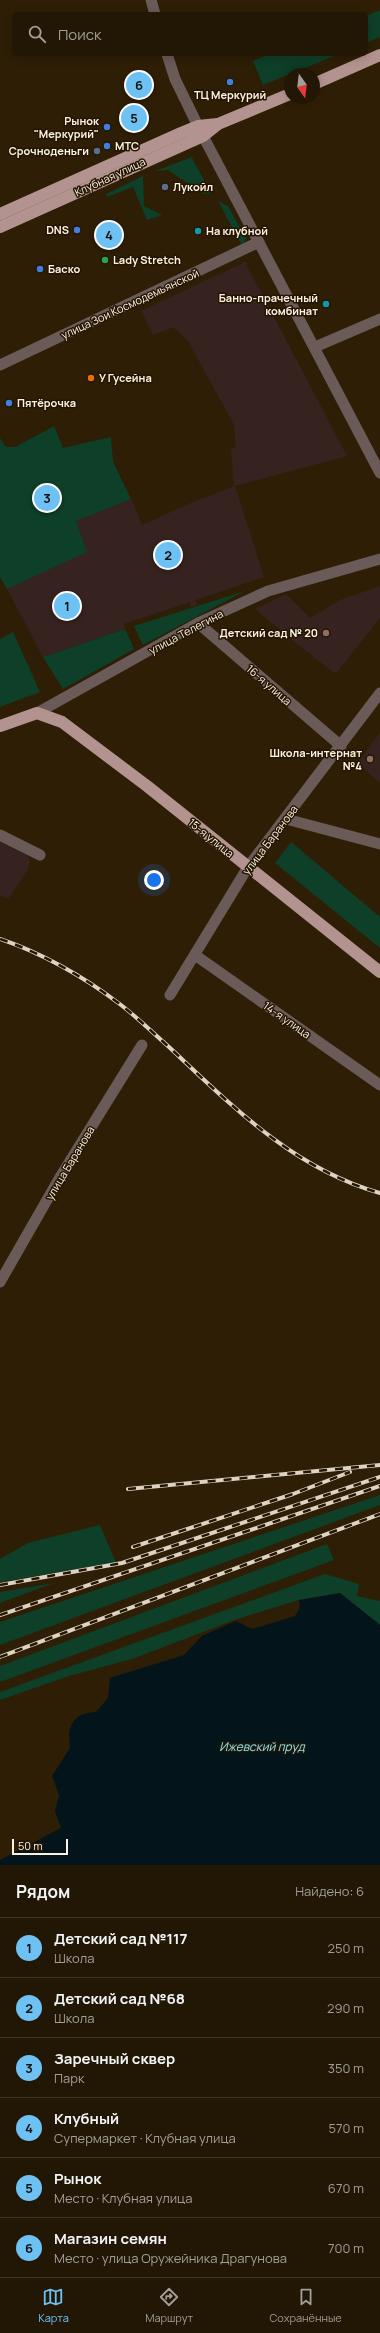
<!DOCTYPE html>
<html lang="ru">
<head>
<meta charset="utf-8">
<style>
  body { margin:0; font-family:Manrope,sans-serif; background:#2e2313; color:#f1f3f6 }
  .compass { position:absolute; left:284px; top:68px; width:36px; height:36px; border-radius:50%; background:#221604; box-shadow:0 2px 10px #0003; rotate:166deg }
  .scale { position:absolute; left:12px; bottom:10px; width:56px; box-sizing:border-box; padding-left:4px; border:2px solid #fcf1e2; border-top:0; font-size:11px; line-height:14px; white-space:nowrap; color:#fcf1e2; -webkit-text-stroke:3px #241500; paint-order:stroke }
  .you { position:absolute; left:154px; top:880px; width:14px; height:14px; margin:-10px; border:3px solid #fff; border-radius:50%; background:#1a73e8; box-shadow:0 0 0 6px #1a73e833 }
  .badge { display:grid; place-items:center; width:26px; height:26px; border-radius:50%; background:#6dc2f3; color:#111; font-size:13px; font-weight:700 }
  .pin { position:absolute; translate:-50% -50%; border:2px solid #fff; box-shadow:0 1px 4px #0006 }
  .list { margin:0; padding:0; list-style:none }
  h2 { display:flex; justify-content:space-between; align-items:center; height:52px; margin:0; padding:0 16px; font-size:17px }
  h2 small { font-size:13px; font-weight:400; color:#a29f9a }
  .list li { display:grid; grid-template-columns:26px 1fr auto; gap:12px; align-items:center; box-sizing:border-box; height:60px; padding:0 16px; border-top:1px solid #3f3526 }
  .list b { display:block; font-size:15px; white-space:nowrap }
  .list p { margin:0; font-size:13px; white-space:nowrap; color:#a29f9a }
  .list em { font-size:13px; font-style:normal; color:#a29f9a }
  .icon { flex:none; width:22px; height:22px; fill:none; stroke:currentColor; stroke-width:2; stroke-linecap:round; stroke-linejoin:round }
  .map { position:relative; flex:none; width:380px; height:1865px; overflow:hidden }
  .search { position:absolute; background:#221604; box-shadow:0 2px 10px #0003; left:12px; right:12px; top:12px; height:44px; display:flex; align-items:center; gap:10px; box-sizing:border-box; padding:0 14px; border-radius:6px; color:#a29f9a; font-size:15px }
  .sheet { height:412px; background:#221604 }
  nav { display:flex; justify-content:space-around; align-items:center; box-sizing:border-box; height:56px; border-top:1px solid #3f3526; background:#221604; font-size:11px; color:#a29f9a }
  nav a { display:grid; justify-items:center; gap:2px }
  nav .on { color:#6dc2f3 }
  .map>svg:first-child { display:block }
</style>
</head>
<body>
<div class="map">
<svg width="380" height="1865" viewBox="0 0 380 1865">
  <rect width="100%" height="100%" fill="#2e1e05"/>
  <g fill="#36231f">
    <polygon points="245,262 347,456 235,486 264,577 196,600 197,605 191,607 190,602 124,624 125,629 43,657 7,589 86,552 76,521 131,499 142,525 195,501 234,486 231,449 236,448 234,425 188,341 173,327 153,335 141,311"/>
    <polygon points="380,586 380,618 337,672 333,672 301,647 255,609 286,594 310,618 340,600"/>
    <polygon points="380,733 380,783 357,763"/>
    <polygon points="0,840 27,854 30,861 28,869 8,899 0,896"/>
  </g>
  <g fill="#0e3f29">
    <polygon points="380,10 380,37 366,43 366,16"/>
    <polygon points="270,54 339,54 263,85 253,61"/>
    <polygon points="192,157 193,160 211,193 204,194 168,170 155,171"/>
    <polygon points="143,176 144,206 162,215 147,220 133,187 107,197 106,194"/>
    <polygon points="218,201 228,206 244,235 246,239 242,246"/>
    <polygon points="54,426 63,448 111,437 113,462 131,499 76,521 87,552 7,589 0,577 0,438 6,447 15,447"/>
    <polygon points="245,591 143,645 134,626"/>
    <polygon points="125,629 134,649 63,689 43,657"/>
    <polygon points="13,632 40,692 0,707 0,639"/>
    <polygon points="291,842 380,917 380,948 275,863"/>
    <polygon points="380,1495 380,1505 0,1645 0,1622"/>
    <polygon points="100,1525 116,1563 0,1582 0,1559 28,1543"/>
    <polygon points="327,1544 334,1560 0,1682 0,1666"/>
    <polygon points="325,1574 359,1584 357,1596 380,1601 380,1625 340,1593 299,1600 237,1619 132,1659 69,1676 0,1700 0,1692"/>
    <polygon points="54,1583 0,1603 0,1592"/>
  </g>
  <path fill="#03151a" d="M340 1593 380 1625V1865H0V1860L61 1828 55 1811 59 1795 52 1776 70 1748C67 1727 72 1713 96 1712L108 1698 110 1678 184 1655 202 1636 236 1621 252 1629 295 1616 300 1607 299 1600Z"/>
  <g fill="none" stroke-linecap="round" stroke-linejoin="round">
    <g stroke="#6a5a58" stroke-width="11">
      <polyline points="151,0 155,14"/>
      <polyline points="167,54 175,79 198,126"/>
      <polyline points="203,136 380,473"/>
      <polyline points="315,347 380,319"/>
      <polyline points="0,365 259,242"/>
      <polyline points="198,623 341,746"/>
      <polyline points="37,713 198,623 268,591 380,559"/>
      <polyline points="286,819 380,844"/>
      <polyline points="0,835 40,855"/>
      <polyline points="195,955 380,1085"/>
      <polyline points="170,995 248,867 380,693"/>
      <polyline points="0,1282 59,1179 142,1045"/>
    </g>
    <g stroke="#b3938f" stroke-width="12">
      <polyline points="314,84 380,55"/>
      <polyline points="0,214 181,133 198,126 218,124"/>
      <polyline points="0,227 203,136 218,124 290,94"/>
      <polyline points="0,726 37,713 62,722 147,786 380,972"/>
    </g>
    <defs>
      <g id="rail">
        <path d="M0 939C44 954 84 977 121 1005 138 1018 153 1033 169 1047 232 1106 294 1169 380 1193"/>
        <polyline points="128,1489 380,1465"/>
        <polyline points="133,1547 293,1494 350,1472"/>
        <polyline points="0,1585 122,1563 380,1477"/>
        <polyline points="0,1615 380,1486"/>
        <polyline points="0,1657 380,1514"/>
      </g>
    </defs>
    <use href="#rail" stroke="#ded2c2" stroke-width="4"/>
    <use href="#rail" stroke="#241500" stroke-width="2.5" stroke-dasharray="8" stroke-linecap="butt"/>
  </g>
  <g fill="#3f7fe0" stroke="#241500" stroke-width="1.5">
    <circle cx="230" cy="82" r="4"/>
    <circle cx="107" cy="127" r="4"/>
    <circle cx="107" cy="146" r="4"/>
    <circle cx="77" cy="230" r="4"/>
    <circle cx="40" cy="269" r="4"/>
    <circle cx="9" cy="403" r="4"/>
  </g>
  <g fill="#5c6f8a" stroke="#241500" stroke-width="1.5">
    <circle cx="97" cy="151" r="4"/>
    <circle cx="165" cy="187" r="4"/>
  </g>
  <g fill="#0f9aa8" stroke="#241500" stroke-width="1.5">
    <circle cx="198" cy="231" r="4"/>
    <circle cx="326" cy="304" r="4"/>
  </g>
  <circle fill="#2e9e5b" stroke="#241500" stroke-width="1.5" cx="105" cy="260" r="4"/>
  <circle fill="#e8710a" stroke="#241500" stroke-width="1.5" cx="91" cy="378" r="4"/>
  <g fill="#8d6e63" stroke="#241500" stroke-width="1.5">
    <circle cx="326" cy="633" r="4"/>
    <circle cx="370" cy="759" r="4"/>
  </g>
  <g text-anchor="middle" stroke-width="3" stroke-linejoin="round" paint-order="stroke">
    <g font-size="11" font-weight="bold" fill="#fcf1e2" stroke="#241500" text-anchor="start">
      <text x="230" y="99" text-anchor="middle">ТЦ Меркурий</text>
      <text x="99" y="125" text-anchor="end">Рынок<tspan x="99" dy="13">"Меркурий"</tspan></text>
      <text x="115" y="150">МТС</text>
      <text x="89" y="155" text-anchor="end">Срочноденьги</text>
      <text x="173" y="191">Лукойл</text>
      <text x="69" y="234" text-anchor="end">DNS</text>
      <text x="206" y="235">На клубной</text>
      <text x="113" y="264">Lady Stretch</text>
      <text x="48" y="273">Баско</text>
      <text x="318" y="302" text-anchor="end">Банно-прачечный<tspan x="318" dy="13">комбинат</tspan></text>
      <text x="99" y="382">У Гусейна</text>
      <text x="17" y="407">Пятёрочка</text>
      <text x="318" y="637" text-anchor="end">Детский сад № 20</text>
      <text x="362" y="757" text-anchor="end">Школа-интернат<tspan x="362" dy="13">№4</tspan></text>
    </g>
    <g font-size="11" fill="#fcf1e2" stroke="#241500">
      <text transform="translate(110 177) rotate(-25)" y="4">Клубная улица</text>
      <text transform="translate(130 304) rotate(-25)" y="4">улица Зои Космодемьянской</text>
      <text transform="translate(186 632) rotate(-28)" y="4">улица Телегина</text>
      <text transform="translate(269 685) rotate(41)" y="4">16-я улица</text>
      <text transform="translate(211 838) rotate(39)" y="4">15-я улица</text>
      <text transform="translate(270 840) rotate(-53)" y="4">улица Баранова</text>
      <text transform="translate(287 1020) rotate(35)" y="4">14-я улица</text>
      <text transform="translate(70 1163) rotate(-59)" y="4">улица Баранова</text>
    </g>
    <g font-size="12" font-style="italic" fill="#80e4fb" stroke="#241500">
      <text x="262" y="1751">Ижевский пруд</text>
    </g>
  </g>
</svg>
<svg class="compass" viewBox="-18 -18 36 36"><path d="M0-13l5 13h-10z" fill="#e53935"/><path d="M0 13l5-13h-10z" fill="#a29f9a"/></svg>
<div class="scale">50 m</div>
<div class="you"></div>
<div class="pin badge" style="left:67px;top:606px">1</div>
<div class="pin badge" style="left:168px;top:555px">2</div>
<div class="pin badge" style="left:47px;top:498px">3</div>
<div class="pin badge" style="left:109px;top:235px">4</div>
<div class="pin badge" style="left:134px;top:118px">5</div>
<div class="pin badge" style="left:139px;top:85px">6</div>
<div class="search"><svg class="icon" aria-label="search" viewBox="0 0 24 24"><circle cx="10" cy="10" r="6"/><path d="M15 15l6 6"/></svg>Поиск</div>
</div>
<section class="sheet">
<h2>Рядом<small>Найдено: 6</small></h2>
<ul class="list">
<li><span class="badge">1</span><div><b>Детский сад №117</b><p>Школа</p></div><em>250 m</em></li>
<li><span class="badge">2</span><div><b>Детский сад №68</b><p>Школа</p></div><em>290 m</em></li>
<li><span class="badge">3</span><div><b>Заречный сквер</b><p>Парк</p></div><em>350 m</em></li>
<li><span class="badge">4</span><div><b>Клубный</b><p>Супермаркет · Клубная улица</p></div><em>570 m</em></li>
<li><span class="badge">5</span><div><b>Рынок</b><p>Место · Клубная улица</p></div><em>670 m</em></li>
<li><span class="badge">6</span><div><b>Магазин семян</b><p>Место · улица Оружейника Драгунова</p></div><em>700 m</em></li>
</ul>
</section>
<nav>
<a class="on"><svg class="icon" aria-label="map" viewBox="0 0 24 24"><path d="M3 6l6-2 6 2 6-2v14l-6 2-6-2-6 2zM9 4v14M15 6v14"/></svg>Карта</a>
<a><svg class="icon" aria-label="directions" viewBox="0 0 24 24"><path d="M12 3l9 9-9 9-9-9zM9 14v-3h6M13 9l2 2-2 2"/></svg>Маршрут</a>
<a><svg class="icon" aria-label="saved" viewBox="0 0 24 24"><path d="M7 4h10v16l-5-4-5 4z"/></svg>Сохранённые</a>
</nav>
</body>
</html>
